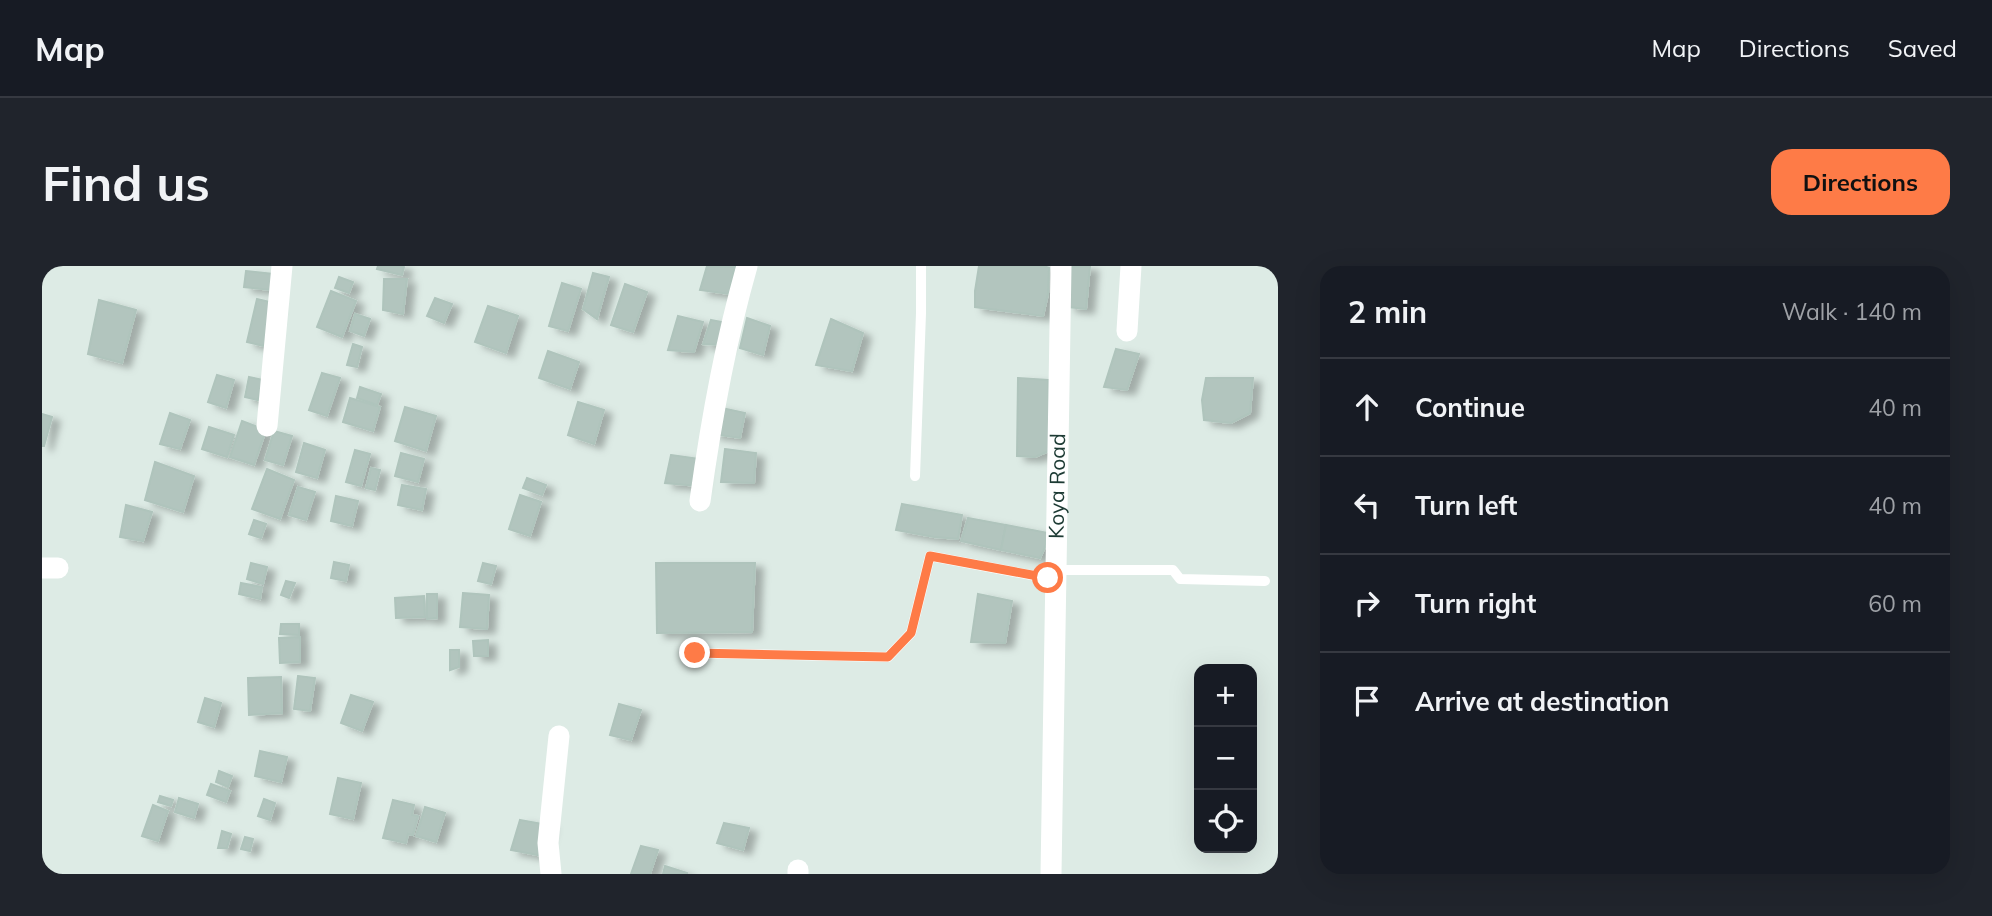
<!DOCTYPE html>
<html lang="en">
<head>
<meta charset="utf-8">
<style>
  body { margin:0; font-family:Mulish,sans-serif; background:#20242c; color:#f1f3f6 }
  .controls { position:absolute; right:21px; bottom:21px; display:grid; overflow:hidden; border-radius:14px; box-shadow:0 7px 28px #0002 }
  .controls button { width:63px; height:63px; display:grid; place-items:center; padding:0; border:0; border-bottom:2px solid #363941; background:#171b24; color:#f1f3f6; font:35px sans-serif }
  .stop { position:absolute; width:21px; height:21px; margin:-16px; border:5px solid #fe7b47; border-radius:50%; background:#fff }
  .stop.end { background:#fe7b47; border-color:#fff; box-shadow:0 2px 7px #0008 }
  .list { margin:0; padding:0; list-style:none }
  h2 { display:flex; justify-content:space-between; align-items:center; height:91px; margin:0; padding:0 28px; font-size:30px }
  h2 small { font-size:23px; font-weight:400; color:#9ea1a6 }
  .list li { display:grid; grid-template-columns:46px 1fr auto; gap:21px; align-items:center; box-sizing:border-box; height:98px; padding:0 28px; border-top:2px solid #363941 }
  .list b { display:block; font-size:26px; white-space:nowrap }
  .list em { font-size:23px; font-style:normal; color:#9ea1a6 }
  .icon { flex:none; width:38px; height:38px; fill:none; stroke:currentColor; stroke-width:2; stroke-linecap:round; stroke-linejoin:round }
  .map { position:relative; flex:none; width:1236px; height:608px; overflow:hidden; border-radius:21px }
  header { display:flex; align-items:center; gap:42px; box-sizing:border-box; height:98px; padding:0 35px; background:#171b24; border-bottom:2px solid #363941 }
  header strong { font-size:33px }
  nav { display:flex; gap:38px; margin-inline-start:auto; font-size:24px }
  .intro { display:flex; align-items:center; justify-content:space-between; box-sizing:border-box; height:168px; padding:0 42px }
  h1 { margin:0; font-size:49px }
  .button { padding:18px 32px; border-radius:21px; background:#fe7b47; color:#111; font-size:24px; font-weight:700 }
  main { display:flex; gap:42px; padding:0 42px }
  aside { flex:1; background:#171b24; border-radius:21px; box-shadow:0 7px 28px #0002 }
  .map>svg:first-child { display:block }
</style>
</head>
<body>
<header>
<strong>Map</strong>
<nav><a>Map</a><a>Directions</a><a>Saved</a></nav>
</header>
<div class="intro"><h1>Find us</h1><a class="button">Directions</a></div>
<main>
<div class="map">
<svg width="1236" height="608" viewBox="0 0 1236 608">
  <defs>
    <filter id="shadow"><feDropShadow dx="8" dy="4.5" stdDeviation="3.5" flood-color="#0004"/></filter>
  </defs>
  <rect width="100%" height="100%" fill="#ddebe5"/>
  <g fill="#b2c5be" stroke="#afc4bc" stroke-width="2" filter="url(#shadow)">
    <polygon points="336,0 360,0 362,1 360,9 335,3"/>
    <polygon points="665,0 693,1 687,28 658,24"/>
    <polygon points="937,0 1002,0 1007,2 1006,28 1001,50 933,41 933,25"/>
    <polygon points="1048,0 1044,43 1026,41 1027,1"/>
    <polygon points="204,5 231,8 229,24 202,21"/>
    <polygon points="551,7 567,11 555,53 541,43"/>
    <polygon points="297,11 311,16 307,27 293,22"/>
    <polygon points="342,13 365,13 361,48 341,44"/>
    <polygon points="520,17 539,23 526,65 507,60"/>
    <polygon points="583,18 605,26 591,66 569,59"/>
    <polygon points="289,25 314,35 300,71 275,61"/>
    <polygon points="393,32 410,38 402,57 385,50"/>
    <polygon points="215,33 232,37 222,80 205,76"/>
    <polygon points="57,34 94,44 80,97 46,88"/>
    <polygon points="446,40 476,50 464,87 433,76"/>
    <polygon points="313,48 328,53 322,70 308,65"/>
    <polygon points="636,50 661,56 652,86 626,84"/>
    <polygon points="705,52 728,60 721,89 698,82"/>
    <polygon points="789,53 821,67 810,105 774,99"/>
    <polygon points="669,54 685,57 681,79 661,78"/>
    <polygon points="311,78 320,81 315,101 305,99"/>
    <polygon points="1074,83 1097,88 1085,124 1062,121"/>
    <polygon points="506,85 537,96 528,123 497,112"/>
    <polygon points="280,107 298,112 285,150 267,144"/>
    <polygon points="175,109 192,114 184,142 166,136"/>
    <polygon points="207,111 221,114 216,134 203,131"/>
    <polygon points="976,112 1006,114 1009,184 993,191 975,190"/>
    <polygon points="1164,112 1211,112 1208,147 1189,157 1162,154 1160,134"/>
    <polygon points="318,121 339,128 335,139 315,132"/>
    <polygon points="308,132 338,141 331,165 301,156"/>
    <polygon points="536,136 562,144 552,178 526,169"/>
    <polygon points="363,141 394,150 384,185 353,175"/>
    <polygon points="675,141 703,147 698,172 670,168"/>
    <polygon points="128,147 148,154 138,183 118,178"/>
    <polygon points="0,148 10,151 2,180 0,180"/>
    <polygon points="200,155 224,164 212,199 188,191"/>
    <polygon points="167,161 192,169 185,191 160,183"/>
    <polygon points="232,165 250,170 241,199 223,194"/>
    <polygon points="262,177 283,184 275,212 254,206"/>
    <polygon points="683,183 714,187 712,217 679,216"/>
    <polygon points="313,184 328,188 319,220 304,216"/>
    <polygon points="359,187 382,193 376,216 353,210"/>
    <polygon points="629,189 658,193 656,220 623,217"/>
    <polygon points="113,196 152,210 141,246 103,234"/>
    <polygon points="329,202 338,204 333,224 324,222"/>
    <polygon points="225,203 252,214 238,253 210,243"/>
    <polygon points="485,212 504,219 500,229 481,222"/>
    <polygon points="360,219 384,223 380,244 356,239"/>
    <polygon points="256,221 273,226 264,254 247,249"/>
    <polygon points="478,229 499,236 488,270 467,263"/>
    <polygon points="294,230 316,235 310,260 289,255"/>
    <polygon points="860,238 920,249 916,273 892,271 854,264"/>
    <polygon points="84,239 110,246 101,275 78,271"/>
    <polygon points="926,252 964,259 959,284 919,275"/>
    <polygon points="212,254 224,258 219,272 207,268"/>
    <polygon points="964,259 1006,267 1004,279 998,292 959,284"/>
    <polygon points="292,296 307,299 304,315 289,312"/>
    <polygon points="209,297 225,301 221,318 205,313"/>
    <polygon points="441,297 454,300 449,318 436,315"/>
    <polygon points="614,297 713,297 710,366 615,367"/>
    <polygon points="244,315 253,317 247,332 239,329"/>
    <polygon points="199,317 220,321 218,333 197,328"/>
    <polygon points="421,327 447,329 445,363 418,361"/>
    <polygon points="385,328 395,328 395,352 385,353"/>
    <polygon points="936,328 970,335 963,377 929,376"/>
    <polygon points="382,330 383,351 354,352 353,332"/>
    <polygon points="239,358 257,358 257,369 238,368"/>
    <polygon points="258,371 258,396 238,397 237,372"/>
    <polygon points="446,374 446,390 432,390 431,375"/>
    <polygon points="408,384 417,384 417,401 408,404"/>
    <polygon points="256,410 273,412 268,445 252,443"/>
    <polygon points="239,411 240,447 207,449 206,412"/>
    <polygon points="309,429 331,436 320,465 299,457"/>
    <polygon points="163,432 179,437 172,461 156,456"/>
    <polygon points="577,438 599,444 589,474 568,469"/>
    <polygon points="218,485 245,491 239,516 213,510"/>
    <polygon points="177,505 190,510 186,521 174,516"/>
    <polygon points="296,512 319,517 311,553 288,548"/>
    <polygon points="169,518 188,525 184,536 165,529"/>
    <polygon points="118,530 131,534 129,540 116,536"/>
    <polygon points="137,532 156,538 152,552 133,546"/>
    <polygon points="222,533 233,537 228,554 216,550"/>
    <polygon points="351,534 372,539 370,549 376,550 371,569 366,568 364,577 341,572"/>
    <polygon points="111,539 126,545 116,575 100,570"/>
    <polygon points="383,541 403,547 394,576 374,570"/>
    <polygon points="478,554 506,559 496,589 469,584"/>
    <polygon points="682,557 707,562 701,584 675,577"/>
    <polygon points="180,565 189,568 185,582 176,582"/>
    <polygon points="203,571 211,573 208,585 199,583"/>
    <polygon points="599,580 616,584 608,608 589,608"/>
    <polygon points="623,600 645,607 645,608 621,608"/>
  </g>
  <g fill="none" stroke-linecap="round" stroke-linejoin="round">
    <g stroke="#fff" stroke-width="10">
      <polyline points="873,210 879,47 879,0"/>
      <polyline points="1015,304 1131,304 1138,313 1223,315"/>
      <polyline points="653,387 846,391 869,367 888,290 1015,314"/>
    </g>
    <g stroke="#fff" stroke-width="21">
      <polyline points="1085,65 1089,0"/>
      <polyline points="225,160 240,0"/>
      <path d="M658 235C669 155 683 77 705 0"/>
      <polyline points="0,302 16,302"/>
      <polyline points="509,608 506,577 517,470"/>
      <polyline points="756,608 756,604"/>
      <path id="s1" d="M1009 608 1019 0"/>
    </g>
  </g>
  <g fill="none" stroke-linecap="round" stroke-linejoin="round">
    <polyline stroke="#fe7b47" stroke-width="9" points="653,387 846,391 869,367 888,290 1006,312"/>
  </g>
  <g text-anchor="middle" stroke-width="5" stroke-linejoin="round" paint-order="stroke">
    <g font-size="21" fill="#1d3b34" stroke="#edf7f3">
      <text dy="7" stroke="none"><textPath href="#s1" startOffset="388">Koya Road</textPath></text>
    </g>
  </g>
</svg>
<div class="controls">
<button>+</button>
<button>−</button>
<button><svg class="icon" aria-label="locate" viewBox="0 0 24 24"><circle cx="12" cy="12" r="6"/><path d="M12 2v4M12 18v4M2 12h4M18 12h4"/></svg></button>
</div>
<div class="stop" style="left:1006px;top:312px"></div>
<div class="stop end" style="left:653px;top:387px"></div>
</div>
<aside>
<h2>2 min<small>Walk · 140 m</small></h2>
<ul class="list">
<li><svg class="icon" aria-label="ahead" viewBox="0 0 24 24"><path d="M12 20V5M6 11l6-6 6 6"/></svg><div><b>Continue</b></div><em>40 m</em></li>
<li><svg class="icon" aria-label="left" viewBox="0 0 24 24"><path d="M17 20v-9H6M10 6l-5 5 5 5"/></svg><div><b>Turn left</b></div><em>40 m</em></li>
<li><svg class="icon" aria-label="right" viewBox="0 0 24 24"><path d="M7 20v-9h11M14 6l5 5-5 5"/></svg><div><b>Turn right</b></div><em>60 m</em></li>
<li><svg class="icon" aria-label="arrive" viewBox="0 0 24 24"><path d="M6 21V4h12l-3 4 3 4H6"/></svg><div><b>Arrive at destination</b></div></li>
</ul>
</aside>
</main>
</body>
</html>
